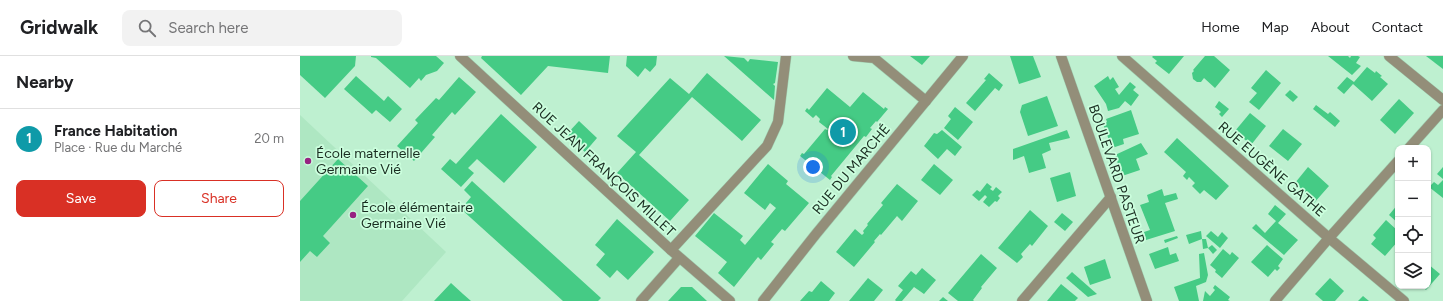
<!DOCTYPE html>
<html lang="en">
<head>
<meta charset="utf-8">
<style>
  body { margin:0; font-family:Figtree,sans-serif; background:#f2f2f2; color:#202124 }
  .controls { position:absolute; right:12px; bottom:12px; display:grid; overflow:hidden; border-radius:8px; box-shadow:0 1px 3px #0004 }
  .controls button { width:36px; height:36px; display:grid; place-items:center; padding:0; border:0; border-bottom:1px solid #e0e0e0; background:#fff; color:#202124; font:20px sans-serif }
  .you { position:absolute; left:513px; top:111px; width:14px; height:14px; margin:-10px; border:3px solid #fff; border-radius:50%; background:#1a73e8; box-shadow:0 0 0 6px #1a73e833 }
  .badge { display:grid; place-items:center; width:26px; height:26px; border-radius:50%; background:#d93025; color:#fff; font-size:13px; font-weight:700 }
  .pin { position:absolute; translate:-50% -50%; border:2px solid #fff; box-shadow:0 1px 4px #0006 }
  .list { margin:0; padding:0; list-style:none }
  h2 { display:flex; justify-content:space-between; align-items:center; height:52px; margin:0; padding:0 16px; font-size:17px }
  h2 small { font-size:13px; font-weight:400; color:#757577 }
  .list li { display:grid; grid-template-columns:26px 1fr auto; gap:12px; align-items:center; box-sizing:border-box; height:60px; padding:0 16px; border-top:1px solid #e0e0e0 }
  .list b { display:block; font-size:15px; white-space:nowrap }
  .list p { margin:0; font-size:13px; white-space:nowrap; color:#757577 }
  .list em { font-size:13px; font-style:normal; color:#757577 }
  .actions { display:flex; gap:8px; padding:12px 16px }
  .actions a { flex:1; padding:9px 0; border:1px solid #d93025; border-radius:8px; text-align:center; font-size:14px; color:#d93025 }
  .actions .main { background:#d93025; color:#fff }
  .icon { flex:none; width:22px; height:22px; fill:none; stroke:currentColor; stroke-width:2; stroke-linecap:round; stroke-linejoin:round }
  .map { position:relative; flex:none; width:1143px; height:245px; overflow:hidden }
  header { display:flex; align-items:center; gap:24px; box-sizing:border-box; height:56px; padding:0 20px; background:#fff; border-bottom:1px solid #e0e0e0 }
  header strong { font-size:19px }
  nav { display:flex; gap:22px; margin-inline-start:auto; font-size:14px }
  .search { width:280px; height:36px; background:#f2f2f2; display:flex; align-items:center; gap:10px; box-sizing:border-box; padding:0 14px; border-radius:8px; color:#757577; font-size:15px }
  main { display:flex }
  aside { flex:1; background:#fff }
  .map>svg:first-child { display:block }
</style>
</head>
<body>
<header>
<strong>Gridwalk</strong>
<div class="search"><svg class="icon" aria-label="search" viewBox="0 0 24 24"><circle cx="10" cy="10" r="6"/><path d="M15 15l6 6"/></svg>Search here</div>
<nav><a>Home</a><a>Map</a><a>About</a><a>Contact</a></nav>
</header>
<main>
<aside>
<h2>Nearby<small></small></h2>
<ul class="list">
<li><span class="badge" style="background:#0f9aa8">1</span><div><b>France Habitation</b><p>Place · Rue du Marché</p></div><em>20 m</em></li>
</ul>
<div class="actions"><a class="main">Save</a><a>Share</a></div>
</aside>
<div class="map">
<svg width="1143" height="245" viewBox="0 0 1143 245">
  <rect width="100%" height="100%" fill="#bef0d0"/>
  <polygon fill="#aee7c2" points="0,59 146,196 102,245 0,245"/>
  <g fill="#45cb85">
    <polygon points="0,0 56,0 55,10 25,42 0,19"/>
    <polygon points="71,0 136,0 144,7 137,15 126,19 121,25 119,22 110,32 76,2 71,1"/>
    <polygon points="182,0 310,0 308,17 248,10 221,39 181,2"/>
    <polygon points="327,0 357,0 356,9 350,16 345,12 338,21 326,10"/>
    <polygon points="424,0 444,2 448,6 450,3 478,6 475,27 473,28 475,30 474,44"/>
    <polygon points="610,0 630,0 622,9"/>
    <polygon points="710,0 733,0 741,21 719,28"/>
    <polygon points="853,0 884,0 869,18 855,7 857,5 852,1"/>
    <polygon points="905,0 914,0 930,14 915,32 904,22 901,26 897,26 893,23 892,17 894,15 893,14"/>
    <polygon points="1028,0 1048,0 1050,2 1051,0 1058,0 1060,1 1056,7 1061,10 1052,19"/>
    <polygon points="1126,0 1143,0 1143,13"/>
    <polygon points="1067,11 1075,17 1076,15 1082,20 1080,21 1088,28 1072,45 1053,28 1044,38 1037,32 1047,21 1054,26"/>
    <polygon points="966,14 981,27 959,54 949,46 957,37 951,32"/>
    <polygon points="407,17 461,64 442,85 392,41 339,99 389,144 370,165 317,117 336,96 317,80 370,22 389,38"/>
    <polygon points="689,17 703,29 699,35 695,32 675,55 666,47 686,24 684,23"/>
    <polygon points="56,20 84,45 88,40 102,53 90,66 76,54 72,58 44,33"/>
    <polygon points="808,20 810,24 813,21 819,31 815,33 819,39 830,26 836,31 833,34 839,39 831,50 825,45 819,52 808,55 806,48 794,30"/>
    <polygon points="159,21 176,36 155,59 152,56 132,79 135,81 114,105 97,90 118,67 115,64 136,42 139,44"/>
    <polygon points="527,32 550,51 563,36 584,53 585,51 588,53 577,66 576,65 570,72 572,73 566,81 564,80 531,120 532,121 530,124 500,100 502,97 504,98 525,73 527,74 528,73 519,66 520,63 516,59 513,62 505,55 507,52 509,54"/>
    <polygon points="990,34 998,41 993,46 985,39"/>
    <polygon points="747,40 758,70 728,80 720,56 722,49"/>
    <polygon points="1099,43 1114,57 1095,78 1080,64"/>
    <polygon points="919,45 929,53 922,61 919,58 921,56 915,51"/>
    <polygon points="1016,49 1028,58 1030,56 1040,65 1035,71 1013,53"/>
    <polygon points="655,51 673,66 658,84 644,72 651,63 648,60"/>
    <polygon points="831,54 839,78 823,83 824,88 812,92 803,68 807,66 806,63"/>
    <polygon points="950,57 966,70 951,89 935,75"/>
    <polygon points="201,58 237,91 204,127 177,103 168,112 174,117 161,131 141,113 150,103 156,108"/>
    <polygon points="279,65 297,82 285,96 266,79"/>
    <polygon points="983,73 1002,88 988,105 969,90"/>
    <polygon points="642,74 662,91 655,100 647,93 638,103 624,90 634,77 637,78"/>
    <polygon points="767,74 770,82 749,87 751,94 742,98 746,112 729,117 724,100 713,104 713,93"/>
    <polygon points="877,82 929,130 916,144 904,134 900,138 892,130 895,127 889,121 887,124 883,120 886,116 864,96"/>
    <polygon points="841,87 848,98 836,103 840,114 822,120 815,99"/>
    <polygon points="38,103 68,130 23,180 30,187 17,201 10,195 0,206 0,145"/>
    <polygon points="468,108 488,125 486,128 509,147 485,175 482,173 471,186 474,188 461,204 458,201 434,231 418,217 427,206 395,180 414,157 443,180 440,184 445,189 476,152 470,147 465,154 444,137"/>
    <polygon points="634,108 653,124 640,139 621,124"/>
    <polygon points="1008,111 1029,130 1014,147 1005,139 1007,138 995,127"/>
    <polygon points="1143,111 1143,123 1137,118"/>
    <polygon points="770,116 776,140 757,146 750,122"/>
    <polygon points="1143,124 1143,142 1129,131 1134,126 1138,129"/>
    <polygon points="172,125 301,242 298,245 263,245 161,153 171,141 164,134"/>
    <polygon points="687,127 692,131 690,133 693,135 696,131 702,136 698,140 700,142 697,146 695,145 689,151 683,146 687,141 685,139 679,145 672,139 677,134 680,136"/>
    <polygon points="597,128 618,145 602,165 597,160 581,179 580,178 574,185 575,186 554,211 536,196 555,173 562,179 564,177 563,175 568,169 567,168 583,149 581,147"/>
    <polygon points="862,133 864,140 876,137 878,143 865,147 875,175 846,184 844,176 850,174 840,149 849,146 847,139"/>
    <polygon points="1098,148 1098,167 1089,159"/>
    <polygon points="975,149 986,158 978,167 998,184 984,199 952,172 956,168 965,177 976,165 968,158"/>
    <polygon points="730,154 748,170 732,190 730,188 721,198 723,201 717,207 698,192"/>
    <polygon points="762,157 773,166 765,175 754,166"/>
    <polygon points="317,163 354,196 328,224 317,214 310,222 296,209 305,198 295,189"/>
    <polygon points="1086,164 1098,175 1098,185 1085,200 1071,188 1076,182 1073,179"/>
    <polygon points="901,175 902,183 906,183 908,192 903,193 902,183 889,188 886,179"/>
    <polygon points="911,175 918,181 922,176 928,182 920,192 906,180"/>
    <polygon points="877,180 878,182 865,187 864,184"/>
    <polygon points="912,189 917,194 913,198 908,192"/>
    <polygon points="967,189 983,203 978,210 980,212 977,215 975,213 968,221 951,206"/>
    <polygon points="868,191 870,199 876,197 879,205 855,213 849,198"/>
    <polygon points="923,193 930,199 932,196 939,202 922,222 915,216 916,214 910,209"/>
    <polygon points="904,197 908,219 906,226 896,230 899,245 879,245 874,231 900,222 899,198"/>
    <polygon points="681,198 697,212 681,231 682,232 673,244 674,245 658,245 648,237"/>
    <polygon points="805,203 811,222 790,229 784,211"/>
    <polygon points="1128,208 1140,218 1126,234 1121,230 1128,230"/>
    <polygon points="622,212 636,224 624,238 614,231 602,245 596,245 595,244 603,234 598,230 611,215 616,219"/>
    <polygon points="772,216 797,238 788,241 766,222"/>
    <polygon points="568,222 583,234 574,245 549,245"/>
    <polygon points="1030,222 1044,235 1035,245 1023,245 1015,238"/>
    <polygon points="521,225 535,237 529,245 500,245 509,235 512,236"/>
    <polygon points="151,227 163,238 171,245 134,245"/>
    <polygon points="761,228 778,242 775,245 747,245"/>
    <polygon points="915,229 930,241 928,244 930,245 903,245 905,235 910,240 915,234 913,232"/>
    <polygon points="381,231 392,231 407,245 368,245"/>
    <polygon points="1063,240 1069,245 1058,245"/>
    <polygon points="643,241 648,245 639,245"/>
  </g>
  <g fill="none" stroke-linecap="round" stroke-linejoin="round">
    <defs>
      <g id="street">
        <polyline points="160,0 371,194 430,245"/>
        <polyline points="553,0 574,2 626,45"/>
        <polyline points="761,0 847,245"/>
        <polyline points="822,0 1029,182 1104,245"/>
        <polyline points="1089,0 1143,44"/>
        <polyline points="1109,92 1143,54"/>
        <polyline points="371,194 467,90 478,66 486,0"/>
        <polyline points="341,245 379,202"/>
        <polyline points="463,245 516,178 663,0"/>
        <polyline points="722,245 811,141"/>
        <polyline points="975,245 1029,182 1098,105"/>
      </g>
    </defs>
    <use href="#street" stroke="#a0cdb0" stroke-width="11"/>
    <use href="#street" stroke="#938e79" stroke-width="10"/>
  </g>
  <g fill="#972482" stroke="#cbfedd" stroke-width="1.5">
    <circle cx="8" cy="105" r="4"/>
    <circle cx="53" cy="159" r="4"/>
  </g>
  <g text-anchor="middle" stroke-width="3.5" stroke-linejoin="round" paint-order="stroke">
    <g font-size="14" fill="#192c20" stroke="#cbfedd" text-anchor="start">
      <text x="16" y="102">École maternelle<tspan x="16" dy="16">Germaine Vié</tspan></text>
      <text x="61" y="156">École élémentaire<tspan x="61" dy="16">Germaine Vié</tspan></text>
    </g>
    <g font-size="14" fill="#192c20" stroke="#cbfedd">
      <text transform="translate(304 113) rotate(43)" y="5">RUE JEAN FRANÇOIS MILLET</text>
      <text transform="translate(551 113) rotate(-50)" y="5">RUE DU MARCHÉ</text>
      <text transform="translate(972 113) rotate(41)" y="5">RUE EUGÈNE GATHE</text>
      <text transform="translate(817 118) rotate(71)" y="5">BOULEVARD PASTEUR</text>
    </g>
  </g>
</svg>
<div class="controls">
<button>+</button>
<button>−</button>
<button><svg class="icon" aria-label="locate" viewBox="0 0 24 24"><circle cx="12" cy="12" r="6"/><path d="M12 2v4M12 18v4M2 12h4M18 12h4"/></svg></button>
<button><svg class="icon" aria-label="layers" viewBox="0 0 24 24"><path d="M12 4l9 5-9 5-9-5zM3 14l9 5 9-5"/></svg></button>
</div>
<div class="you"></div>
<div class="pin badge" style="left:543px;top:76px;background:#0f9aa8">1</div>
</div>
</main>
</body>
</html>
